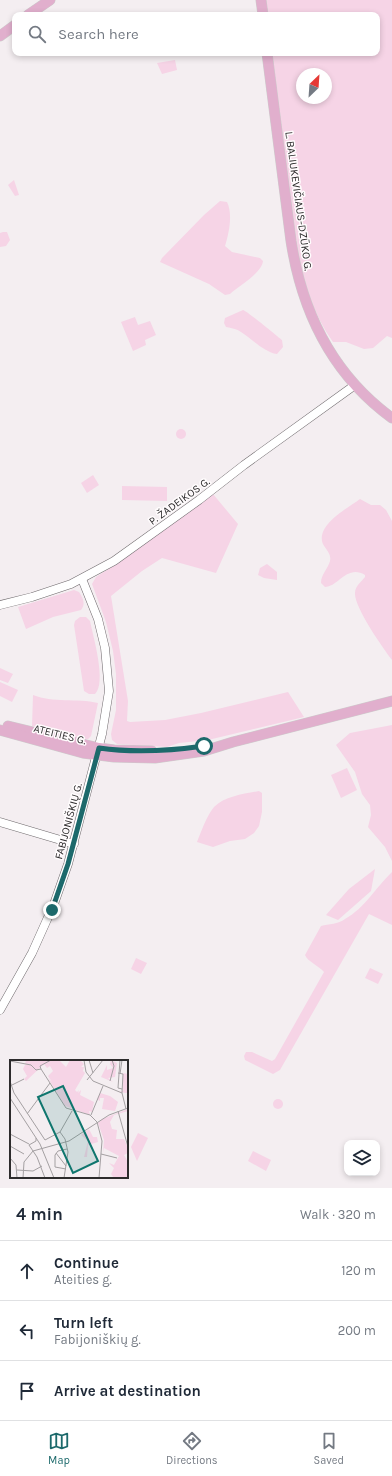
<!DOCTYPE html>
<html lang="en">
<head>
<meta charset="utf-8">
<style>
  body { margin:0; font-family:Karla,sans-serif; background:#f6f6f7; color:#1f2937 }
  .controls { position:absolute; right:12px; bottom:12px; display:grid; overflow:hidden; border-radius:8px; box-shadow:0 2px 6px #0003 }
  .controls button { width:36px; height:36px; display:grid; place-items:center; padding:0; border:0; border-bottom:1px solid #e0e1e3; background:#fff; color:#1f2937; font:20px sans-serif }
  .compass { position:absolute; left:296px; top:68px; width:36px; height:36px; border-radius:50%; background:#fff; box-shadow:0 2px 6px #0003; rotate:25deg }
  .stop { position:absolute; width:12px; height:12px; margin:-9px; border:3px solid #1c696b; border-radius:50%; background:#fff }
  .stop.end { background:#1c696b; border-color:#fff; box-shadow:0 1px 4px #0008 }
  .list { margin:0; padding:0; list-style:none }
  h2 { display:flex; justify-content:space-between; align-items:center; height:52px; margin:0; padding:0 16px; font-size:17px }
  h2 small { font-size:13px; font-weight:400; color:#747a83 }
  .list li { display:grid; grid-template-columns:26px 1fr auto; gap:12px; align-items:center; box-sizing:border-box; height:60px; padding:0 16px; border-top:1px solid #e0e1e3 }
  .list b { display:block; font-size:15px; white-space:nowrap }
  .list p { margin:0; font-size:13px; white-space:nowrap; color:#747a83 }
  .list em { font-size:13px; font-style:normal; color:#747a83 }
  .icon { flex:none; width:22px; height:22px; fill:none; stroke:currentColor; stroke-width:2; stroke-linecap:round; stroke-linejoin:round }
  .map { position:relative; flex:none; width:392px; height:1188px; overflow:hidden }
  .search { position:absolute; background:#fff; box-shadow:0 2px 6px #0003; left:12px; right:12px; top:12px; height:44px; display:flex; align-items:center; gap:10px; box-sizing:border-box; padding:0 14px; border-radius:8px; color:#747a83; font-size:15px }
  .sheet { height:232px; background:#fff }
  nav { display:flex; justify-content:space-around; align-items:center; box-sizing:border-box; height:56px; border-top:1px solid #e0e1e3; background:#fff; font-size:11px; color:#747a83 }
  nav a { display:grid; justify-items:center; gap:2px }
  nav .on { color:#1c696b }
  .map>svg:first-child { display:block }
</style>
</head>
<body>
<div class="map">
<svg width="392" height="1188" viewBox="0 0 392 1188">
  <rect width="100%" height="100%" fill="#f4eef1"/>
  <g fill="#f6d4e6" fill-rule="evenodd">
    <path d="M265 0H392V338L387 336 373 348 364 349 346 342H333C312 313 303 279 296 244L272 53H377V15H267ZM302 74H326V98H302Z"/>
    <polygon points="175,60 177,70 162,74 157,63"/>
    <polygon points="14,180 19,195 15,196 8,185"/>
    <path d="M220 201 227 202C233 214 229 233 225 246L232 252 260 258 263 261C262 273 239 286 230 294L225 295 209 284 160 262 162 258 204 215Z"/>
    <polygon points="3,232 7,232 10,240 6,246 0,247 0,233"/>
    <path d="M243 310C247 311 277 336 282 340L283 347 277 354C264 352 252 339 241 332 237 329 231 328 226 327L224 323 225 318Z"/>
    <polygon points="135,317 138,325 150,321 156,335 145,340 146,345 133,351 121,322"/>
    <circle cx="181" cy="434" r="5"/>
    <polygon points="93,475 99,485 87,493 81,483"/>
    <polygon points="122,486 167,487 167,501 122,500"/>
    <polygon points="213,494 238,524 216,573 162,558 142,571 111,596 128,701 127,721 130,722 165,720 201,713 288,692 304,717 208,740 179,743 167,747 117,744 112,740 111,734 116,710 116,674 113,651 106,622 92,584 96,577 121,561"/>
    <path d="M360 499 371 505H380L386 510 392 521V660C383 648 354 607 355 593 355 586 361 582 365 577V575C347 564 338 587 325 587L321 583C321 574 328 569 330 561 332 552 323 548 322 541 319 523 348 508 360 499Z"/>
    <polygon points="267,564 277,572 277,580 264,578 258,575 260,568"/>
    <path d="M74 590 79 592C83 598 86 604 81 610L53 617 26 629 18 607Z"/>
    <path d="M80 617H86L90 621C93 636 107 683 95 694H89L84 691 74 625 75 621Z"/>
    <polygon points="0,668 13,674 8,683 0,680"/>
    <polygon points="0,682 18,690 12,702 0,696"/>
    <path d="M33 695C53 703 77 698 98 703L91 736 88 739H80L32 726Z"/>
    <polygon points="392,725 392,861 385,847 368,827 371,815 370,805 362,794 355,772 336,745 350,733"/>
    <polygon points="347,768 357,790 341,798 331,775"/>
    <path d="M259 791 262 793V812L259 826 254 833 245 839 230 841 213 847 197 842C201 832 207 815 214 807 225 796 244 794 259 791Z"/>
    <polygon points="375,869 371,891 338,920 326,915 349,889"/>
    <path d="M392 872V925L369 914 280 1070 273 1074 245 1060 244 1056 246 1052H252L272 1061 275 1059 324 972C318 965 308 962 305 955L321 926C329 924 338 924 345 919 365 908 376 887 392 872Z"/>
    <polygon points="136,958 147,963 141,974 131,969"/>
    <polygon points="370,968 383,974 378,984 365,978"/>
    <circle cx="278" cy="1104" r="5"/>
    <polygon points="138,1133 148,1138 137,1161 131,1147"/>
    <polygon points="253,1151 271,1160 266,1171 248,1161"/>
  </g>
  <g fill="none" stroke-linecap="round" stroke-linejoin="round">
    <defs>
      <g id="minor">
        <polyline points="0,605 32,597 71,584 114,561 199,500 244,465 355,385"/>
        <polyline points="0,822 74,844"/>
        <polyline points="0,1010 32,953 54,904 68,864 102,734 109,691 105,648 98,619 82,579"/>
      </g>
      <g id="major">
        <polyline points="261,0 263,15"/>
        <polyline points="28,15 50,0"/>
        <polyline points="0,36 15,25"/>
        <path d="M267 53 291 241C302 312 333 375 392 418"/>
        <polyline points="8,726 99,748 114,750 152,751"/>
        <polyline points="0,730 83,753 114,757 155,758 204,751 233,742 392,701"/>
      </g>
    </defs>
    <use href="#minor" stroke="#6f6a6d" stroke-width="9"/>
    <use href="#major" stroke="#cdcccc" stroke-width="11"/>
    <use href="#minor" stroke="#fff" stroke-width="8"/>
    <use href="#major" stroke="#e1afcd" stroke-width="10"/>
  </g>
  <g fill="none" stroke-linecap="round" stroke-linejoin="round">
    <path stroke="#1c696b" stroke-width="5" d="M52 910 68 864 99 748C134 753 169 751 204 746"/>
  </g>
  <g text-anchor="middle" stroke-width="3" stroke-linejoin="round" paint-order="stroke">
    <g font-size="11" fill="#2d2b2c" stroke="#fffcfd">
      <text transform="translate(299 201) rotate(82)" y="4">L. BALIUKEVIČIAUS-DZŪKO G.</text>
      <text transform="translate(179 501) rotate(-36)" y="4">P. ŽADEIKOS G.</text>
      <text transform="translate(60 734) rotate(14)" y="4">ATEITIES G.</text>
      <text transform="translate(68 821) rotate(-75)" y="4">FABIJONIŠKIŲ G.</text>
    </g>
  </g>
  <g transform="translate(10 1060)">
    <rect width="118" height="118" fill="#f4eef1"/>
    <path d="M16 0H49L56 7 60 0H73L71 1 74 4 71 7H74L73 11 75 13 65 30 67 32 69 30 68 33 71 30 70 35 84 42 82 52 79 51 80 55 55 46 38 18 42 22 38 16 43 11 40 6 37 8 34 4 16 21 14 19 17 16 13 9 15 5H20L15 4ZM101 0 107 3 105 17 98 18 103 22 91 17 97 5V10L103 8 100 4 99 9ZM113 13 118 14V33H115L109 31H113ZM90 33 100 36 108 42 105 51 92 49 94 38H90V41L87 39ZM118 49V51L104 55 100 62 102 69 107 70 106 79H114L118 88V93L114 95 118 102V118H104L101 114 104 108 99 103 104 105 109 96 94 88 93 93 94 80 88 63 92 59ZM79 69 83 77H87L88 82 78 85 77 97H74L78 81 71 75Z" fill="#f6d4e6"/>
    <path fill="none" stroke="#a4a0a2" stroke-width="1" d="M74 0 76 12 83 21 112 33 116 49M79 0 83 13M110 0 108 28 112 29M0 1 21 5 26 10 31 9M31 9 30 6 41 0M31 9 56 48 80 55 87 62 92 81 89 118M108 13 113 14 112 33M110 14 112 0M77 20 93 0M0 21 4 33 35 80 50 72 62 51M100 21 104 6 102 0M2 25 14 19M0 38 30 84 44 118M108 51 118 87M17 54 40 23M81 55 93 26M50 72 55 79 58 92 54 118M0 74 19 84M26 78V81L19 85 27 97M0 86 14 94M46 93 56 106M91 94 107 98M27 97 35 118M0 98 6 105 7 118M56 109 45 107V95L48 91 57 89M7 110 23 111 32 106M13 118 14 102 23 91 59 81 99 55 118 48"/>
    <path fill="#0f766e" fill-opacity="0.15" stroke="#0f766e" stroke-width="2" d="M53 26 88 101 63 113 28 37Z"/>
    <rect width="118" height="118" fill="none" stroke="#2d2b2c" stroke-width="2"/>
  </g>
</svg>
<div class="controls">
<button><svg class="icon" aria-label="layers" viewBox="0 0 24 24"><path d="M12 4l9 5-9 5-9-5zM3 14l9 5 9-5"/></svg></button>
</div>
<svg class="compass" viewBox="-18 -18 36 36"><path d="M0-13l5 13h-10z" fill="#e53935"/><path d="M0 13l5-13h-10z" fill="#747a83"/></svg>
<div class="stop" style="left:204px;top:746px"></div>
<div class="stop end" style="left:52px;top:910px"></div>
<div class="search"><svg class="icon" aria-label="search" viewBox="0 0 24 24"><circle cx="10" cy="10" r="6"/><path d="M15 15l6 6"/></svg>Search here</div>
</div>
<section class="sheet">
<h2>4 min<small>Walk · 320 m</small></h2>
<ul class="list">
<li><svg class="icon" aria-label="ahead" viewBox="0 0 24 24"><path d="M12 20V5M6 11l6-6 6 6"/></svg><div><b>Continue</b><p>Ateities g.</p></div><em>120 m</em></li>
<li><svg class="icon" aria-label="left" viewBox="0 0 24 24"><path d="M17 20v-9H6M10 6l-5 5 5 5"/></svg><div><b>Turn left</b><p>Fabijoniškių g.</p></div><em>200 m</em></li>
<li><svg class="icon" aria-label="arrive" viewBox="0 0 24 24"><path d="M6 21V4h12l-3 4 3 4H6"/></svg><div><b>Arrive at destination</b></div></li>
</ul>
</section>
<nav>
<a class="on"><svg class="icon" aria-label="map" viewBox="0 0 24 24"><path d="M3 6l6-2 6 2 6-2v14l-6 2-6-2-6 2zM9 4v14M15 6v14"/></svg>Map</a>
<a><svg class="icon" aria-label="directions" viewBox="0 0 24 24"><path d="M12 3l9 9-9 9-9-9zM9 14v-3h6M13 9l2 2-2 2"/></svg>Directions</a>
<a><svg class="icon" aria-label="saved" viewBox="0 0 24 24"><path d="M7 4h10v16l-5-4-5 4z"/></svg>Saved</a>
</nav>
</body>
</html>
